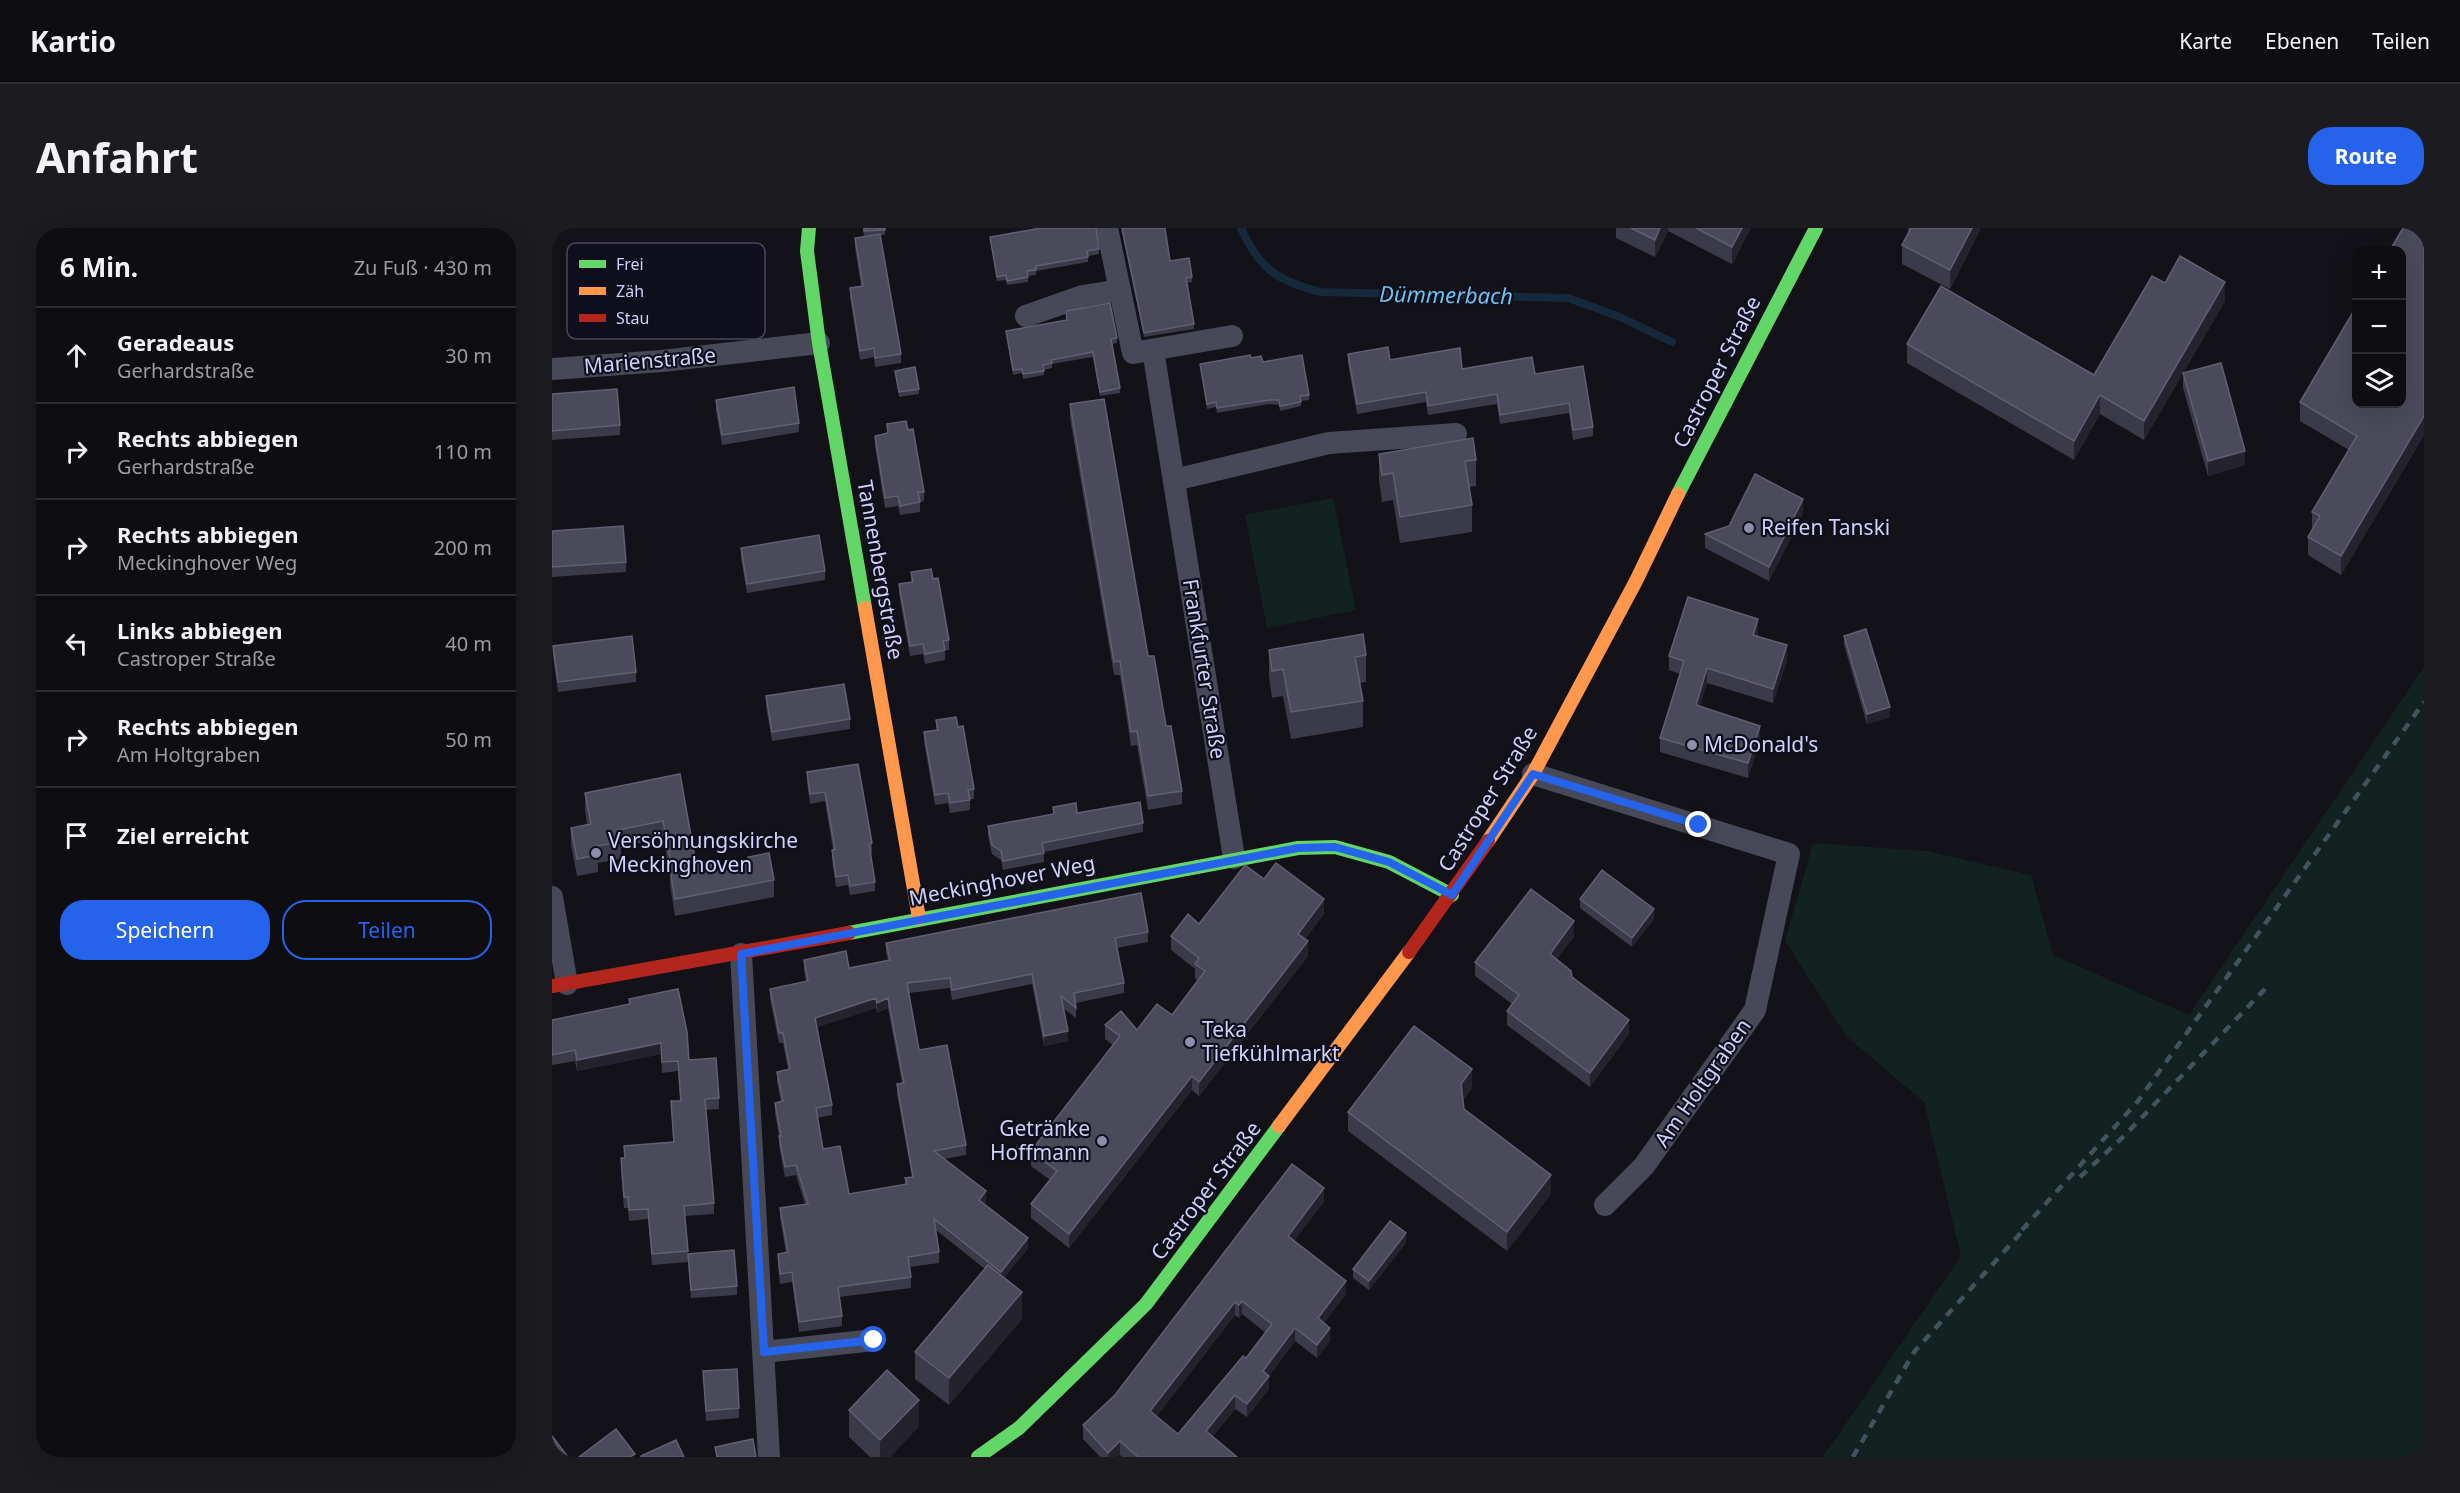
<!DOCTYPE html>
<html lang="de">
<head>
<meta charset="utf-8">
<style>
  body { margin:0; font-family:"Noto Sans",sans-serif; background:#1c1c20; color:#f1f3f6 }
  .controls { position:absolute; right:18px; top:18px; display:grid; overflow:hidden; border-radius:12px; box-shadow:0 6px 24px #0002 }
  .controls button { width:54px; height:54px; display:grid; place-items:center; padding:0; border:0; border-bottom:2px solid #2e2e32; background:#0e0e12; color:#f1f3f6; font:30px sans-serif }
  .stop { position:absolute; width:18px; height:18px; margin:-14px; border:4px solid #2563eb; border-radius:50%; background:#fff }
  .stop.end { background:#2563eb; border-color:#fff; box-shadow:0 2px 6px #0008 }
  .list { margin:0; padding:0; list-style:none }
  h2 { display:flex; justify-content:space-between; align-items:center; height:78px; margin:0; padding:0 24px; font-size:26px }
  h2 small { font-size:20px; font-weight:400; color:#9b9c9f }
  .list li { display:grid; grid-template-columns:39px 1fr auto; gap:18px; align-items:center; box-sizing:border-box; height:96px; padding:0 24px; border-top:2px solid #2e2e32 }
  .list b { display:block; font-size:22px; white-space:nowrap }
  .list p { margin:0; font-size:20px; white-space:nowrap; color:#9b9c9f }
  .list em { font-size:20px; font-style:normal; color:#9b9c9f }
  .actions { display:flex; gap:12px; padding:18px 24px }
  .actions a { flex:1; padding:14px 0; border:2px solid #2563eb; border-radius:24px; text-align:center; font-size:21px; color:#2563eb }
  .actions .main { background:#2563eb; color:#fff }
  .icon { flex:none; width:33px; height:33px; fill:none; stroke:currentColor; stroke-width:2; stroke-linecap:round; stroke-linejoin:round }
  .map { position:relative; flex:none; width:1872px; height:1229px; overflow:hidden; border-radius:24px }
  header { display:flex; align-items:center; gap:36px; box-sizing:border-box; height:84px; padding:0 30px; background:#0e0e12; border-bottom:2px solid #2e2e32 }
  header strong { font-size:28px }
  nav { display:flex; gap:33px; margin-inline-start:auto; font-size:21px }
  .intro { display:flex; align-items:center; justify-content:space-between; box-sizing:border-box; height:144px; padding:0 36px }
  h1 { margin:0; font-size:42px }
  .button { padding:15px 27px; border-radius:24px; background:#2563eb; color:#fff; font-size:21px; font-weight:700 }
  main { display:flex; gap:36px; padding:0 36px }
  aside { flex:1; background:#0e0e12; border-radius:24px; box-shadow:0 6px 24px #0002 }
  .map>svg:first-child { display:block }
</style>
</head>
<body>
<header>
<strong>Kartio</strong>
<nav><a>Karte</a><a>Ebenen</a><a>Teilen</a></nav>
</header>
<div class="intro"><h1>Anfahrt</h1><a class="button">Route</a></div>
<main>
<aside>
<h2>6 Min.<small>Zu Fuß · 430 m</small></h2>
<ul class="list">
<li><svg class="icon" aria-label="ahead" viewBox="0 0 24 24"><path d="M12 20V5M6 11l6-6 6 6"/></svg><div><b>Geradeaus</b><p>Gerhardstraße</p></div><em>30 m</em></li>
<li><svg class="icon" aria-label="right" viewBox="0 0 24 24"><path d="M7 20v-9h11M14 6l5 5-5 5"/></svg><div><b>Rechts abbiegen</b><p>Gerhardstraße</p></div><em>110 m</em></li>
<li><svg class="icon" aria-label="right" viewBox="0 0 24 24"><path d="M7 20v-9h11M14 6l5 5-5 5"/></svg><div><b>Rechts abbiegen</b><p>Meckinghover Weg</p></div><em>200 m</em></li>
<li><svg class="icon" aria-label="left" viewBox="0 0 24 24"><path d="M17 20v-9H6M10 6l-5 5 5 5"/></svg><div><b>Links abbiegen</b><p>Castroper Straße</p></div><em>40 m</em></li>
<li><svg class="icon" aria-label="right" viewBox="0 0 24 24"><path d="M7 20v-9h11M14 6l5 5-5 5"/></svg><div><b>Rechts abbiegen</b><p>Am Holtgraben</p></div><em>50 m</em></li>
<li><svg class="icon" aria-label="arrive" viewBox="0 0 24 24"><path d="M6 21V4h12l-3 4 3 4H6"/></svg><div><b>Ziel erreicht</b></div></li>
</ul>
<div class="actions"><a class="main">Speichern</a><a>Teilen</a></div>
</aside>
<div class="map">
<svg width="1872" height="1229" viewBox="0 0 1872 1229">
  <rect width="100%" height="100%" fill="#121218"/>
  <g fill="#122221">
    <polygon points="781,270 804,382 715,400 693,287"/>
    <polygon points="1872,439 1872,1229 1271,1229 1409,1028 1372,874 1294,808 1233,713 1261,615 1374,623 1479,647 1501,727 1637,787"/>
  </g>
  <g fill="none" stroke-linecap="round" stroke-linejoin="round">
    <path stroke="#15293b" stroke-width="8" d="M689 0C707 41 726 53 768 64L1016 70 1068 89 1120 114"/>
    <g stroke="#484958" stroke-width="22">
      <polyline points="555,0 581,125 680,108"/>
      <polyline points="474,88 531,68 568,62"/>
      <polyline points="601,122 682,630"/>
      <polyline points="0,141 110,133 267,115"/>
      <polyline points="622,252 777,215 904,206"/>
      <polyline points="981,546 1237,626 1203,782 1092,938 1053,977"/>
      <polyline points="0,669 15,756"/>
      <polyline points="189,726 217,1229"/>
      <polyline points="212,1124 322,1112"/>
    </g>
    <g stroke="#63d668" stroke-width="14">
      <polyline points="257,0 255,23 267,115 313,380"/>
      <polyline points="1126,266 1264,0"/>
      <polyline points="297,705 746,620 783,619 837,634 900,667"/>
      <polyline points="426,1229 467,1200 594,1076 727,898"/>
    </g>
    <g stroke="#ff974d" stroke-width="14">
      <polyline points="313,380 367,690"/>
      <polyline points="936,613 981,546 1084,353 1126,266"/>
      <polyline points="727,898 857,724"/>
    </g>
    <g stroke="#b3261e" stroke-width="14">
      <polyline points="857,724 936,613"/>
      <polyline points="0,758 297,705"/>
    </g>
    <g stroke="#41545e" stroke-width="4.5" stroke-dasharray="9 8" stroke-linecap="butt">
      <polyline points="1528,949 1572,908 1714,760"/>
      <polyline points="1470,1002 1586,873 1872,474"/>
      <polyline points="1301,1229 1362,1124 1475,998"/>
    </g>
  </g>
  <g fill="#3b3a48" fill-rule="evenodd">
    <polygon points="311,0 333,0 333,7 328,7 349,126 349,135 323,139 322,129 308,132 298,69 298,60 309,58 303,19 303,10 318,8 312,8"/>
    <polygon points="569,0 613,0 618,33 640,49 640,54 635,55 642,96 642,101 592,109"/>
    <polygon points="1064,0 1199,0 1180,36 1116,3 1103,29 1064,10"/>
    <polygon points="1356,0 1429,0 1398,61 1350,36 1350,17 1356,6"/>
    <polygon points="1872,0 1872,207 1789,347 1756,327 1756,309 1760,301 1760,284 1797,222 1748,193 1748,174"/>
    <polygon points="438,9 547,21 547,26 536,28 536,34 484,43 484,47 476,48 476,54 455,57 454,52 445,53"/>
    <polygon points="1613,55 1673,73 1592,212 1548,186 1522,232 1355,135 1355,116 1542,147"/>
    <polygon points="514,83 565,110 565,115 560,116 568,160 568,165 548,168 541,129 500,136 500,140 492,142 492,147 471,151 470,145 461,147 454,103 514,92"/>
    <polygon points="796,126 838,132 910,141 983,146 1031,138 1041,199 1041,208 1021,212 1017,185 948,196 945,176 876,187 874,174 805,186 796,135"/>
    <polygon points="711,134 757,167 757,172 749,173 749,178 728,183 727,177 717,176 665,185 664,179 655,181 648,136"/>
    <polygon points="343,143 367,161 367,166 347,169"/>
    <polygon points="1631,145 1693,237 1656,248 1631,160"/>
    <polygon points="0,166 68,197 68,207 0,212"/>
    <polygon points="164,172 247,195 247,204 170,217 164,182"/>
    <polygon points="518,176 596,428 630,563 630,576 596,582 585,517 579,518 568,447 562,447 518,190"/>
    <polygon points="335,196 356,202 372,264 372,273 368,274 368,284 348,287 346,278 333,280 323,218 323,208 335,206"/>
    <polygon points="827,226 924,232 924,258 917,259 920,277 920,304 848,315 841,272 830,274 827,252"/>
    <polygon points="1251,285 1217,353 1153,320 1153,306"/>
    <polygon points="0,303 74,334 74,344 0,349"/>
    <polygon points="189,320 273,343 273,352 195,365 189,330"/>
    <polygon points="359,344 381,351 397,412 397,422 393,422 393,432 373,436 371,426 358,428 347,366 347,356 359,354"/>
    <polygon points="1206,405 1205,408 1235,432 1221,475 1155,455 1148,478 1208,512 1196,550 1108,524 1108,510 1128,446 1117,442 1117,428"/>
    <polygon points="1292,408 1338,489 1315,496 1292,417"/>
    <polygon points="1,418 84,444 84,454 6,464 1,428"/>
    <polygon points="717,422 814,427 814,454 808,455 811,473 811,499 739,511 731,468 720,470 717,448"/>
    <polygon points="214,468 298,491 298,501 220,513 214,478"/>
    <polygon points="384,492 406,499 422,561 422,571 418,571 418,582 398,585 396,575 383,577 372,514 372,504 384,502"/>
    <polygon points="255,544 320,615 320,625 318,625 323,654 323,663 298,667 296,657 284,659 280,632 280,622 281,622 273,573 258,576 255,554"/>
    <polygon points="128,546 144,636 160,641 196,635 196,629 222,652 222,669 123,688 118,658 118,645 111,610 69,619 69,631 46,635 46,644 25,648 19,617 19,600 35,596 33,582 33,565"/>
    <polygon points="501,579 525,585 591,595 591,604 492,624 492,634 451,642 449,632 440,626 436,608 436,598 501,586"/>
    <polygon points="712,651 772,686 753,711 756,728 647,868 640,862 517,1020 479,990 479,976 498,952 479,938 479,923 561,817 553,811 553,797 585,802 620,787 646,753 643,750 643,741 619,722 619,708 647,696"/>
    <polygon points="1028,671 1102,691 1080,719 1028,680"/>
    <path d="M596 704V714L565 720 572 755V765L524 775V790L511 780 516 813 492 818 480 756 400 772 398 760 357 765 367 822 414 917V927L392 931 434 973 432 976 476 1020 452 1050 470 1091 397 1177 363 1151V1124L433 1041 384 1002 387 1024V1035L357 1039 359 1049V1060L287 1069 290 1088V1098L247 1104 240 1054 228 1056 226 1036V1026L234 1025 228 990V980L253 976 244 947 233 949 227 918V908L223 885V875L229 874 225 854V844L236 841 231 815H227L218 771V761L254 754 252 742V732L297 740 336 732 334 725V715ZM324 780 325 785 336 780 350 855 345 856V866L360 949 353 950V957L297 966 271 921 265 890 280 887V877L265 799Z"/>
    <polygon points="1022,708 1005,731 1020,749 1077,806 1038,859 955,797 955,783 960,776 923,748 923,734"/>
    <polygon points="77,771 137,832 167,870 167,881 154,882 162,975 162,986 133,988 136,1026 185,1058 185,1067 139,1070 136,1034 100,1037 96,991 77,993 76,980 72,980 69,941 69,930 72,930 72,918 121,914 119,873 128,873 126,843 110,845 109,826 25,843 23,833 0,837 0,792 77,776"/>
    <polygon points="920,860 911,872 912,881 999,966 955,1023 796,903 796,884"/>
    <path d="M772 974 742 1012 794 1066 772 1095 778 1113 765 1130 743 1113 717 1148V1161L695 1189 683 1181 660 1209 685 1229H570L568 1227 565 1229H548L531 1211V1197ZM690 1086 714 1105 694 1130 626 1206 604 1189 683 1087 687 1090Z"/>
    <polygon points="854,1015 817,1062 801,1050 801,1041"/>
    <polygon points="151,1143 187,1180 187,1190 154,1193"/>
    <polygon points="297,1182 367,1198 338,1229 318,1229 297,1209"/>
  </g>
  <g fill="#24232d">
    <polygon points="1108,0 1116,0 1116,3 1103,29 1103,12"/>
    <polygon points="1190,0 1199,0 1180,36 1180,19"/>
    <polygon points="1420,0 1429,0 1398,61 1398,42"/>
    <polygon points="1673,54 1673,73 1592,212 1592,193"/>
    <polygon points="1548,167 1548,186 1522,232 1522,213"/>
    <polygon points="1872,188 1872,207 1789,347 1789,328"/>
    <polygon points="1693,223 1693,237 1656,248 1656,233"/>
    <polygon points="1251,271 1251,285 1217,353 1217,339"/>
    <polygon points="1206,391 1206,405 1201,421 1201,407"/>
    <polygon points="1235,417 1235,432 1221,475 1221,461"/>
    <polygon points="1155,440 1155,455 1144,492 1144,477"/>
    <polygon points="1338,479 1338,489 1315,496 1315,486"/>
    <polygon points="1208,498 1208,512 1196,550 1196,535"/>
    <polygon points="772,671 772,686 746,720 746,706"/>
    <polygon points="1102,681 1102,691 1080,719 1080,710"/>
    <polygon points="1022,693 1022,708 998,741 998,726"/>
    <polygon points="756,713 756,728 647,868 647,854"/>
    <polygon points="324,770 324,780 263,800 263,790"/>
    <polygon points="336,770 336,780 325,785 325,775"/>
    <polygon points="1077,792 1077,806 1038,859 1038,845"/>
    <polygon points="516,803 516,813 492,818 492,808"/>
    <polygon points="109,815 109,826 25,843 25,832"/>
    <polygon points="920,841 920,860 909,874 909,856"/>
    <polygon points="640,848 640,862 517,1020 517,1006"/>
    <polygon points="999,947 999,966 955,1023 955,1004"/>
    <polygon points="772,960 772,974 736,1021 736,1008"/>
    <polygon points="434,963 434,973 427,982 427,972"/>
    <polygon points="854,1005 854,1015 817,1062 817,1053"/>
    <polygon points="476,1010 476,1020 449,1054 449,1044"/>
    <polygon points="794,1053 794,1066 766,1103 766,1090"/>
    <polygon points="470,1064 470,1091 397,1177 397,1150"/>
    <polygon points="690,1073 690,1086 687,1090 687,1077"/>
    <polygon points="683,1074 683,1087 598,1197 598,1183"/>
    <polygon points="743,1100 743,1113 717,1148 717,1161 695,1189 695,1176 711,1143"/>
    <polygon points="778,1100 778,1113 765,1130 765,1117"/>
    <polygon points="683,1167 683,1181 654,1217 654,1203"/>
    <polygon points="367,1172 367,1198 338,1229 328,1229 328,1212"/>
    <polygon points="568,1213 568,1227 565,1229 556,1229 556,1225"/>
  </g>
  <g fill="#4b4a5b" stroke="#605f74" stroke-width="1.5" fill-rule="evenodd">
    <polygon points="312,0 333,0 333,2 312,3"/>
    <polygon points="489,0 544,0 547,21 535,23 536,29 484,38 484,42 475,43 476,49 455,53 454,47 445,49 438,9"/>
    <polygon points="570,0 613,0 618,33 637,30 640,49 634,50 642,96 592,105"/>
    <polygon points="1079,0 1108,0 1103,12"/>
    <polygon points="1144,0 1190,0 1180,19"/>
    <polygon points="1359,0 1420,0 1398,42 1350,17"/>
    <polygon points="1851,0 1872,0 1872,188 1789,328 1756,309 1768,288 1760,284 1805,208 1748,174 1804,79 1804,176 1850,176 1850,22 1838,22"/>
    <polygon points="328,6 349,126 323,130 322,120 308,123 298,60 311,58 303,10"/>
    <polygon points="1628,28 1673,54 1592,193 1548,167 1522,213 1355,116 1389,58 1542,147 1600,48 1613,55"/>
    <polygon points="558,75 565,110 559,111 568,160 548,164 541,124 499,132 500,135 491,137 492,143 471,146 470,141 461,142 454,103 515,92 514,83"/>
    <polygon points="836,119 838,132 908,120 910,141 980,129 983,146 1031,138 1041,199 1021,202 1017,175 948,187 945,166 876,178 874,164 805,176 796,126"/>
    <polygon points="698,127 699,130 709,128 711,134 750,127 757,167 748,168 749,174 728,178 727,172 717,172 665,180 664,174 655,176 648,136"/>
    <polygon points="1669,135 1693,223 1656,233 1631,145"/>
    <polygon points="363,139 367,161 347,164 343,143"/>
    <polygon points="242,159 247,195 170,207 164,172"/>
    <polygon points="65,161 68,197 0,203 0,166"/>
    <polygon points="552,171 596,428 602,428 614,498 619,498 630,563 596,568 585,503 579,504 568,433 562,434 518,176"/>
    <polygon points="354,193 356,202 361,201 372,264 366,264 368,274 348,278 346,268 333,270 323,208 336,205 335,196"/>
    <polygon points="921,210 924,232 913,233 920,277 848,289 841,245 830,247 827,226"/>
    <polygon points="1203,246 1251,271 1217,339 1153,306 1177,298"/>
    <polygon points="71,298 74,334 0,339 0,303"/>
    <polygon points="267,307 273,343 195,356 189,320"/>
    <polygon points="379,341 381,351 386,350 397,412 391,413 393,422 373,426 371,416 358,418 347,356 361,354 359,344"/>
    <polygon points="1136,369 1206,391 1201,407 1235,417 1221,461 1155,440 1144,477 1208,498 1196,535 1108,510 1132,433 1117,428"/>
    <polygon points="1314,401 1338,479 1315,486 1292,408"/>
    <polygon points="811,406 814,427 803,429 811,473 739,484 731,441 720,443 717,422"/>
    <polygon points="80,408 84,444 6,454 1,418"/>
    <polygon points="292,456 298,491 220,504 214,468"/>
    <polygon points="404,489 406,499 411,498 422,561 416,562 418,572 398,575 396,565 383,567 372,504 386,502 384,492"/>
    <polygon points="306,536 320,615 317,616 323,654 298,658 296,647 284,649 280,622 283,621 273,564 258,566 255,544"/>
    <polygon points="128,546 144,636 159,633 160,641 196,634 196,629 217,625 222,652 123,671 118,641 120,641 111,593 66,602 69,614 45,618 46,627 25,631 19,600 39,596 33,565"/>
    <polygon points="588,574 591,595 490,615 492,625 451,633 449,623 440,617 436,598 502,586 501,579 524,575 525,585"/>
    <polygon points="724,635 772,671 746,706 756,713 647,854 640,848 517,1006 479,976 505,943 479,923 568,808 553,797 569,783 585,802 605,776 620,787 653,743 643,736 647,730 619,708 636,686 647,696 693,637 712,651"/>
    <polygon points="1050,642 1102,681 1080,710 1028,671"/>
    <polygon points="979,661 1022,693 998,726 1019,743 1020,749 1077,792 1038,845 955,783 967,767 923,734"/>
    <path d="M589 665 596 704 563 710 572 755 522 765 524 780 509 768 516 803 492 808 480 746 400 762 398 750 355 755 367 822 395 817 414 917 382 923 434 963 427 972 476 1010 449 1044 382 991 387 1024 356 1029 359 1049 286 1059 290 1088 247 1094 240 1044 228 1046 226 1026 236 1024 228 980 256 976 244 937 233 939 227 908H229L223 875 231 873 225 844 238 841 231 805H227L218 761 256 753 252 732 294 723 297 740 318 736 338 732 334 715ZM324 770 325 775 336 770 352 855 345 856 361 949 353 950 355 956 297 966 288 918 271 921 264 880 280 877 263 790Z"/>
    <polygon points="126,761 135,804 137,832 164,830 167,870 153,871 162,975 132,978 136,1023 100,1026 96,981 77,982 76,969 72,969 69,930 73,930 72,918 122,914 119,873 129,873 126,833 110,834 109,815 25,832 23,822 0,827 0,792 78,776 77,771"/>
    <polygon points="862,798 920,841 909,856 912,881 999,947 955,1004 796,884"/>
    <path d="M740 936 772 960 736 1008 794 1053 766 1090 778 1100 765 1117 743 1100 711 1143 717 1148 695 1176 683 1167 654 1203 685 1229H586L568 1213 556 1225 531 1197 563 1167ZM690 1073 720 1096 694 1130 691 1128 626 1206 598 1183 683 1074 687 1077Z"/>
    <polygon points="838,993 854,1005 817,1053 801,1041"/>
    <polygon points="182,1022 185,1058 139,1062 136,1026"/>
    <polygon points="436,1037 470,1064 397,1150 363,1124"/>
    <polygon points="185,1141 187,1180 154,1183 151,1143"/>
    <polygon points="335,1142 367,1172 328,1212 297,1182"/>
    <polygon points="64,1201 83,1226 78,1229 27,1229"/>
    <polygon points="0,1208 16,1229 0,1229"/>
    <polygon points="201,1211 204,1229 165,1229 163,1219"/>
    <polygon points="124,1212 132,1229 89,1229 89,1228"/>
  </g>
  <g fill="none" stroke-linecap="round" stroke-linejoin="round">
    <polyline stroke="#2563eb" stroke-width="8" points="322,1112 212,1124 189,726 746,620 783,619 837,634 900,667 981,546 1147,597"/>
  </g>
  <g fill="#8e8eaa" stroke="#0f0e1c" stroke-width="2">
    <circle cx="1197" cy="300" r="6"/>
    <circle cx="1140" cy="517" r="6"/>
    <circle cx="44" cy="625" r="6"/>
    <circle cx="638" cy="814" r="6"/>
    <circle cx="550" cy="913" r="6"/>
  </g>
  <g text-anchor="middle" stroke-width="4.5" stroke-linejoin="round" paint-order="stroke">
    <g font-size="21" fill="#d0d0f8" stroke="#0f0e1c">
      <text transform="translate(98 133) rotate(-5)" y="7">Marienstraße</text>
      <text transform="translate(1165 144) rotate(-63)" y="7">Castroper Straße</text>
      <text transform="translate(328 342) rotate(80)" y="7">Tannenbergstraße</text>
      <text transform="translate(652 441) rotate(81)" y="7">Frankfurter Straße</text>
      <text transform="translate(936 571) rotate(-58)" y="7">Castroper Straße</text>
      <text transform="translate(450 653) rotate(-11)" y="7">Meckinghover Weg</text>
      <text transform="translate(1151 855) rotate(-55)" y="7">Am Holtgraben</text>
      <text transform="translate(654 963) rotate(-53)" y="7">Castroper Straße</text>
    </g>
    <g font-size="21" fill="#d0d0f8" stroke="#0f0e1c" text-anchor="start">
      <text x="1209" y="307">Reifen Tanski</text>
      <text x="1152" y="524">McDonald's</text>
      <text x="56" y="620">Versöhnungskirche<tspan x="56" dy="24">Meckinghoven</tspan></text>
      <text x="650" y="809">Teka<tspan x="650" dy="24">Tiefkühlmarkt</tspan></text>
      <text x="538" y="908" text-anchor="end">Getränke<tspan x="538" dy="24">Hoffmann</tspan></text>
    </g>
    <g font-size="22" font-style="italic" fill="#6cc1ea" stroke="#0f0e1c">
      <text transform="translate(894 67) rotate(1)" y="8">Dümmerbach</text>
    </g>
  </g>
  <rect x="15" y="15" width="198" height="96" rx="9" fill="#0f0e1c" stroke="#49485e" stroke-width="1.5"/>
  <rect x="27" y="32" width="27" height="8" fill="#63d668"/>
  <rect x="27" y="59" width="27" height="8" fill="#ff974d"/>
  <rect x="27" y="86" width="27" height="8" fill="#b3261e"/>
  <g font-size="16" fill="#d0d0f8">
    <text x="64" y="42">Frei</text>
    <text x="64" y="69">Zäh</text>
    <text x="64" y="96">Stau</text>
  </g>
</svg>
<div class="controls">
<button>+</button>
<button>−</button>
<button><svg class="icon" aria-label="layers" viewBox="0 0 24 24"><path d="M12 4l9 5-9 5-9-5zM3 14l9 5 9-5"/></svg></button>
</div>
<div class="stop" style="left:322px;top:1112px"></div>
<div class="stop end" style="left:1147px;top:597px"></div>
</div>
</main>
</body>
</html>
